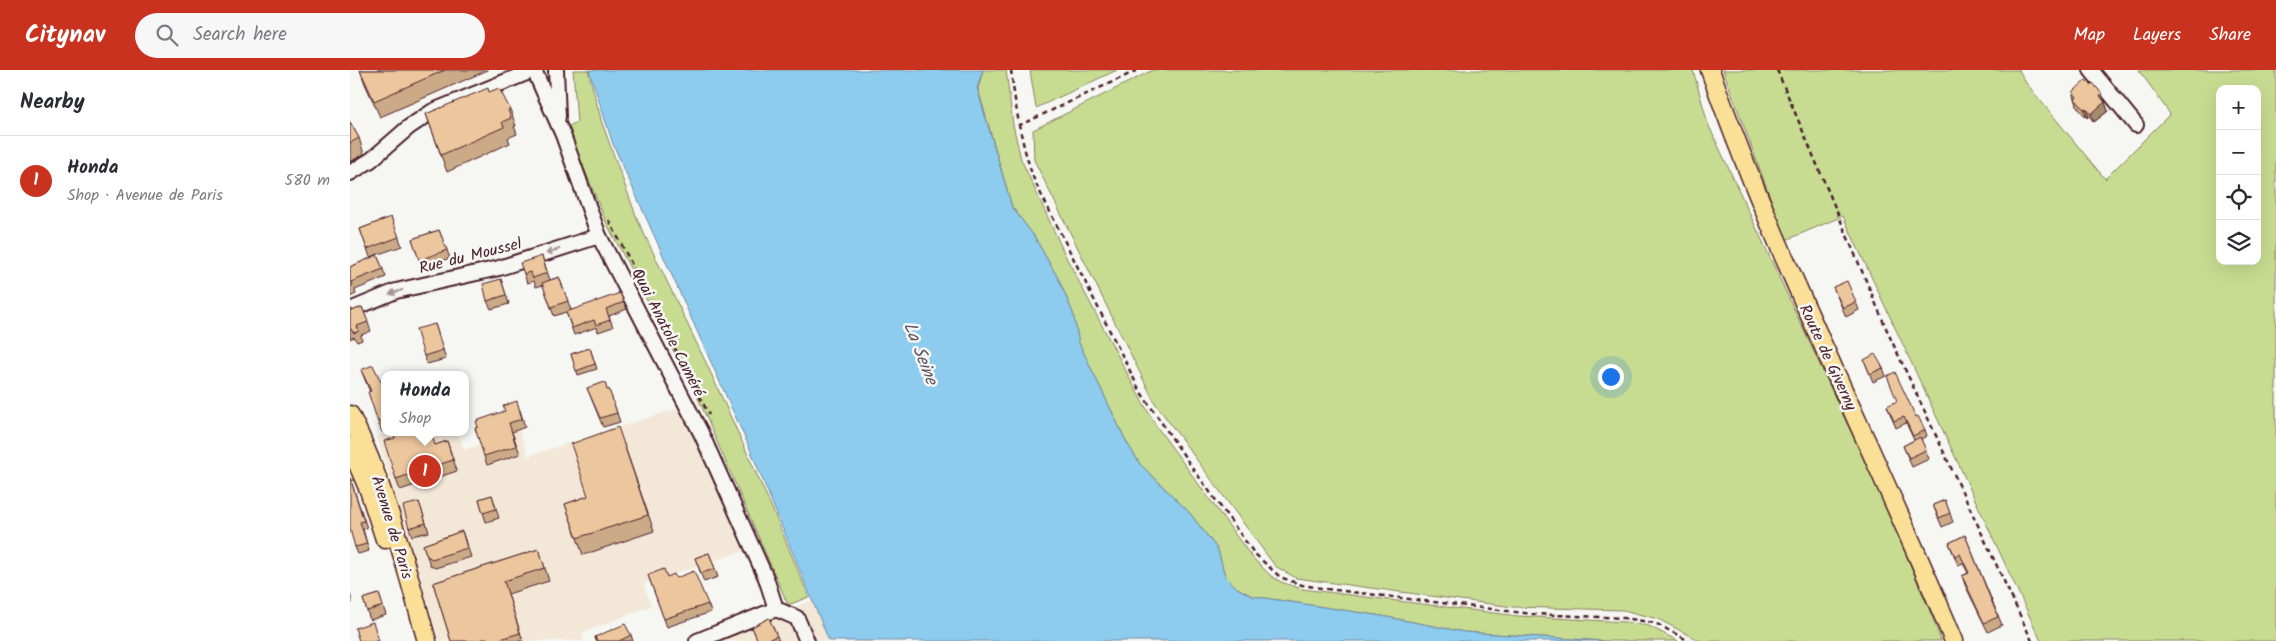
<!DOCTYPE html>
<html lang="en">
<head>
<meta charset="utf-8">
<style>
  body { margin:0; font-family:Kalam,sans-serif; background:#f7f7f7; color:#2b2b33 }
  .controls { position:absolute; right:15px; top:15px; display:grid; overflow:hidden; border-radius:10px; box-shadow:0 5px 20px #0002 }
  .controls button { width:45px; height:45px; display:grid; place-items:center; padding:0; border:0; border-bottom:1px solid #e1e1e2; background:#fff; color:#2b2b33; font:25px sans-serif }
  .you { position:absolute; left:1260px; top:306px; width:18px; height:18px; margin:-12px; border:4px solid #fff; border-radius:50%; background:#1a73e8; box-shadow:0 0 0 8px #1a73e833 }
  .badge { display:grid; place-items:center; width:32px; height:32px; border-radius:50%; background:#c8321e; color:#fff; font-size:16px; font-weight:700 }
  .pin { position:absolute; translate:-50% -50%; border:2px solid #fff; box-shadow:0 1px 5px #0006 }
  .popup { position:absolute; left:31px; top:301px; width:88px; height:65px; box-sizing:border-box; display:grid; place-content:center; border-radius:10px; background:#fff; filter:drop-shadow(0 1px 4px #0005); font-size:16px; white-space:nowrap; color:#7c7c81 }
  .popup b { font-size:19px; color:#2b2b33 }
  .popup::after { content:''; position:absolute; left:50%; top:100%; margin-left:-10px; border:10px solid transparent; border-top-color:#fff }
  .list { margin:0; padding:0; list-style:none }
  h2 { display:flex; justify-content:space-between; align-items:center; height:65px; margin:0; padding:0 20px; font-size:21px }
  h2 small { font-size:16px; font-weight:400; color:#7c7c81 }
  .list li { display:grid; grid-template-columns:32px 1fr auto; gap:15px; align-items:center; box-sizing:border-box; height:90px; padding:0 20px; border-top:1px solid #e1e1e2 }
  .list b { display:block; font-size:19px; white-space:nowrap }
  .list p { margin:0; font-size:16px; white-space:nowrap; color:#7c7c81 }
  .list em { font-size:16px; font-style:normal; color:#7c7c81 }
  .icon { flex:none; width:28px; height:28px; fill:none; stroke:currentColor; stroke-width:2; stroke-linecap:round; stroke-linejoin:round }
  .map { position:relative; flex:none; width:1926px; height:571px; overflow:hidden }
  header { display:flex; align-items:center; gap:30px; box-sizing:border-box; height:70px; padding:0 25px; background:#c8321e; color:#fff }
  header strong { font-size:24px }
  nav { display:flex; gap:28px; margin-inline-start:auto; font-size:18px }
  .search { width:350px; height:45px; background:#f7f7f7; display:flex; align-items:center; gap:12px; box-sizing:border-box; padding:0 18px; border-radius:28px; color:#7c7c81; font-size:19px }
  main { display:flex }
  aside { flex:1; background:#fff }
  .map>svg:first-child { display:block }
</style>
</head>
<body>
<header>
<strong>Citynav</strong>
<div class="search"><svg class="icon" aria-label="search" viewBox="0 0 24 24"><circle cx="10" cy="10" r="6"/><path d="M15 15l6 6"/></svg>Search here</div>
<nav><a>Map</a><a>Layers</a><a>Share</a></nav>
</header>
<main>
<aside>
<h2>Nearby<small></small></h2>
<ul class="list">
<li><span class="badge">1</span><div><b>Honda</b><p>Shop · Avenue de Paris</p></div><em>580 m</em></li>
</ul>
</aside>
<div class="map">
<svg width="1926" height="571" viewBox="0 0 1926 571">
  <rect width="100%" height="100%" fill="#f6f6f2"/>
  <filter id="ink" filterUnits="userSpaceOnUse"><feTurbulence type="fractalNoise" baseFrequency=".02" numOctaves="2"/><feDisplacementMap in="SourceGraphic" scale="10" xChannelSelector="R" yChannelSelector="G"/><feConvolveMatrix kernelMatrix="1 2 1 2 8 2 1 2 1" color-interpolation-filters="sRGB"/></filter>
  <g filter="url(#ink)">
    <g fill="#f3e8d8">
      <polygon points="344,327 411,475 294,514 301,536 232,563 234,571 89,571 27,366 38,362 92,362 94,365 108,362 114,380 169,360 178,386 332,337"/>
      <polygon points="462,530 479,571 364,571"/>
    </g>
    <g fill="#c7dc91" stroke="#887e5e" fill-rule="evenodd">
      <polygon points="223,0 238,0 252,53 288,151 358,297 422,438 459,527 438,535 348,328 256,152 217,57 227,52"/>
      <polygon points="633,0 656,0 663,55 671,89 716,187 788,324 807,357 901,486 921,506 931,512 952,519 1168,546 1275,552 1299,556 1328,571 1253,571 1114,562 1032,546 902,526 887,518 875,506 868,480 839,442 790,394 777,373 729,273 723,243 709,210 684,166 662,137 628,19"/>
      <polygon points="680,0 767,0 686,38"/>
      <polygon points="803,0 1343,0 1358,54 1535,435 1584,551 1591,571 1350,571 1308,549 1273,540 1163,537 946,508 925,496 805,333 684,90 683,60"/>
      <path d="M1373 0H1669L1676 13 1755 109 1820 44 1789 0H1926V571H1691L1493 146 1436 170ZM1870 19H1907V191H1870Z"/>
    </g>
    <polygon fill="#8dccee" stroke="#7287a0" points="239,0 633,0 627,18 662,137 684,166 709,210 723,243 729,273 777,373 790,394 839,442 868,480 875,506 887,518 902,526 1032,546 1114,562 1253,571 479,571 400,379 263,74"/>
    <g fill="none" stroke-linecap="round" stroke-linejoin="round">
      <defs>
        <g id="minor">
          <polyline points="184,0 213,65 249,166 351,363 416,508 426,539"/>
          <polyline points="206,0 208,47"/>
          <polyline points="1741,0 1786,55"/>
          <polyline points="0,103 21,90 59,57 83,41 184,0"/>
          <polyline points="0,240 46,221 149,198 249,166"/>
          <polyline points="426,539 447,548 457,571"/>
          <polyline points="347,571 426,539"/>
        </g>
        <g id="major">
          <path d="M1360 0C1429 195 1525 380 1604 571"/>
          <path d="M0 345C36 417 55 495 77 571"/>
          <polyline points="0,376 19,420 35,469"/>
        </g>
      </defs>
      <use href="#minor" stroke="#4a1f2b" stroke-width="18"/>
      <use href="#major" stroke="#4a1f2b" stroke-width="21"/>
      <g stroke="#4a1f2b" stroke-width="2.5" stroke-dasharray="5 4" stroke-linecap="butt">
        <path d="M661 0C666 39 671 75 685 112L790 321 839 393 904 483 930 507 952 515 977 519 1182 544 1274 548 1305 553 1339 571"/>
        <polyline points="1427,0 1539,265 1682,571"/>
        <polyline points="668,56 788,0"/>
        <polyline points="259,150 359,345"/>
      </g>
      <use href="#minor" stroke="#f6f6f2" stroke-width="14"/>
      <use href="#major" stroke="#fadf96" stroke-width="18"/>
    </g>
    <g fill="#cbaa87" stroke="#4a1f2b">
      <polygon points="10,0 138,0 30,47 15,14"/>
      <polygon points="1741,15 1752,24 1758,41 1744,52 1739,46 1737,48 1728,38 1723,22"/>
      <polygon points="139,22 160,39 166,56 164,56 167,64 158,68 160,73 97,102 76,44"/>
      <polygon points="0,52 9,68 14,84 0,92"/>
      <polygon points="41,147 52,176 20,187 10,159"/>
      <polygon points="89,160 100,188 73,198 62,169"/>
      <polygon points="27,185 36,207 5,220 6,224 0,227 0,197"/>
      <polygon points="192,186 200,210 209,207 221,240 274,232 277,239 259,246 263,257 248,262 247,257 224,265 216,242 204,246 193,215 186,217 184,211 177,213 174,204"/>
      <polygon points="151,209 159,234 141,239 137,231"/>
      <polygon points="1483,217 1506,232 1509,240 1496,247"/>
      <polygon points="12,237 21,261 11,265 12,270 7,272 4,267 0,269 0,239 2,241"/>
      <polygon points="85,254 96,289 77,294 74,286"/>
      <polygon points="240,278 247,299 228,305 221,284"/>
      <polygon points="1514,290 1533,298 1536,306 1523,312"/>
      <polygon points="11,300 35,320 35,361 32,362 28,352 20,322"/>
      <polygon points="237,318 258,320 262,328 270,352 253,357"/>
      <polygon points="1537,336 1566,347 1575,360 1577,366 1571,369 1579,389 1562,397 1553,376 1564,370 1556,353 1546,358"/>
      <polygon points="170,340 175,357 162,362 170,384 137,395 134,386"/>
      <polygon points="45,368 86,375 97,371 107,401 50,420 46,409"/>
      <polygon points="274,374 304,461 233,485 215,434 238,426"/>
      <polygon points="0,408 17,458 13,459 19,481 8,484 5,477"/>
      <polygon points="142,425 149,448 136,452 129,429"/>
      <polygon points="1595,430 1603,452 1592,457 1583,435"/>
      <polygon points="69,432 79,462 62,466 59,458"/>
      <polygon points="112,461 121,487 85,498 80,495 73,475"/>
      <polygon points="1615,465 1652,555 1638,562 1615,515 1612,506 1618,503 1613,493 1608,495 1599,473"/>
      <polygon points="189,479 199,511 158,524 173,571 101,571 83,513"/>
      <polygon points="359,483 368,507 354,512 345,488"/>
      <polygon points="298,505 326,508 358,534 361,542 317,557"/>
      <polygon points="0,523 2,533 0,534"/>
      <polygon points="29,524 36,545 20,550 13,529"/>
      <polygon points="402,557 427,566 429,571 408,571"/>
      <polygon points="281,565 283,571 246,571 245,567"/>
    </g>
    <g fill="#a58b6e" stroke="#4a1f2b">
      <polygon points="1752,24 1758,41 1744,52 1741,44 1750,26"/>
      <polygon points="1736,38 1739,46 1737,48 1734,39"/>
    </g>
    <g fill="#ecc69d" stroke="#4a1f2b">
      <polygon points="10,0 95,0 24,31"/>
      <polygon points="1736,10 1741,15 1743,13 1752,24 1750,26 1755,32 1741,44 1736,38 1734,39 1725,29 1727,27 1723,22"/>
      <polygon points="138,18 139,22 149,18 160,39 158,40 161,48 152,52 154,57 91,85 76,44"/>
      <polygon points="0,52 9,68 0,73"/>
      <polygon points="41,147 49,167 17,179 10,159"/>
      <polygon points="89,160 97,180 69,190 62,169"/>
      <polygon points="27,185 33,199 1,212 3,215 0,217 0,197"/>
      <polygon points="192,186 197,203 183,208 180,202 174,204 170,193"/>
      <polygon points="209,207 218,231 201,237 192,213"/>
      <polygon points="151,209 156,225 137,231 133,214"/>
      <polygon points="1497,211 1506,232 1493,238 1483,217"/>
      <polygon points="270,223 274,232 256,239 260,250 246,255 244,250 222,258 216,242"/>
      <polygon points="12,237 18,252 7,256 9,261 4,263 1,259 0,259 0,239 2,239 2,241"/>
      <polygon points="85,254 93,280 74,286 66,259"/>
      <polygon points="240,278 245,294 226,301 221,284"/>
      <polygon points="1525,284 1533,298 1520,304 1514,290"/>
      <polygon points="23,295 35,320 35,349 28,352 18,322 21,321 11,300"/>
      <polygon points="1545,302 1566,347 1568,346 1575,360 1563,366 1554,347 1544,351 1537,336 1547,331 1537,306"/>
      <polygon points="255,312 257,320 259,319 267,343 250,348 237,318"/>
      <polygon points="167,331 172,349 159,353 166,376 134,386 125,358 128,357 126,351 155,341 153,336"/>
      <polygon points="268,357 298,445 227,468 215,434 238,426 221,374"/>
      <polygon points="43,362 81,362 85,375 97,371 103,390 46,409 34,371 45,368"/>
      <polygon points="1570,367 1576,380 1559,388 1553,376"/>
      <polygon points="0,408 14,451 10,452 17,474 5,477 0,459"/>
      <polygon points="142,425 146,439 133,443 129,429"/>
      <polygon points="1595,430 1600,443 1589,448 1583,435"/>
      <polygon points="69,432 76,453 59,458 53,436"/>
      <polygon points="112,461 117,478 82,489 77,486 73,475"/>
      <polygon points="1615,465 1648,547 1634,553 1612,506 1619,503 1610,484 1605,486 1599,473"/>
      <polygon points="189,479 195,498 154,511 170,563 144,571 138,571 137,568 127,571 101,571 83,513"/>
      <polygon points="359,483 365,499 351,503 345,488"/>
      <polygon points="314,499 317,507 324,504 326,508 344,501 358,534 314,549 298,505"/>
      <polygon points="29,524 33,536 17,541 13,529"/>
      <polygon points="419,548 427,566 415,571 408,571 402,557"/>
      <polygon points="23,552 29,571 9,571 5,558"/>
      <polygon points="275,554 281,565 269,571 247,571 245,567"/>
    </g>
    <defs><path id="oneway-solid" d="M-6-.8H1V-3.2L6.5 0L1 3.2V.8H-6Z" transform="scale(1.25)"/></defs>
    <g fill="#a99598">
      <use href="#oneway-solid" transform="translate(203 181) rotate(163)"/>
      <use href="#oneway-solid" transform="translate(46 222) rotate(162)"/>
    </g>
  </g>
  <g text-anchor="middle" stroke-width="5" stroke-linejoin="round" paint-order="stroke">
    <g font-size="16" fill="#4a1f2b" stroke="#f6f6f2">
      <text transform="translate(120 185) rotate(-14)" y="6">Rue du Moussel</text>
      <text transform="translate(319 262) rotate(63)" y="6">Quai Anatole Caméré</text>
      <text transform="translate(1479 287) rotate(65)" y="6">Route de Giverny</text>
      <text transform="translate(43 457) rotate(73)" y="6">Avenue de Paris</text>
    </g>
    <g font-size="18" font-style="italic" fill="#5e5366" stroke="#f6f6f2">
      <text transform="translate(571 283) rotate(69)" y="6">La Seine</text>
    </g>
  </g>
</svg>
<div class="controls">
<button>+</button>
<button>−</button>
<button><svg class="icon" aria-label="locate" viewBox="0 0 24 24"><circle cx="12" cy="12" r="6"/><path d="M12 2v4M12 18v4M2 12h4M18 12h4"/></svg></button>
<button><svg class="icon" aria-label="layers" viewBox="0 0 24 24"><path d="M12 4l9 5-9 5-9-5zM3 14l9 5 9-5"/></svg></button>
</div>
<div class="you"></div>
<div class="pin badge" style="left:75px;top:401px">1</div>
<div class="popup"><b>Honda</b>Shop</div>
</div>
</main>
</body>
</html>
